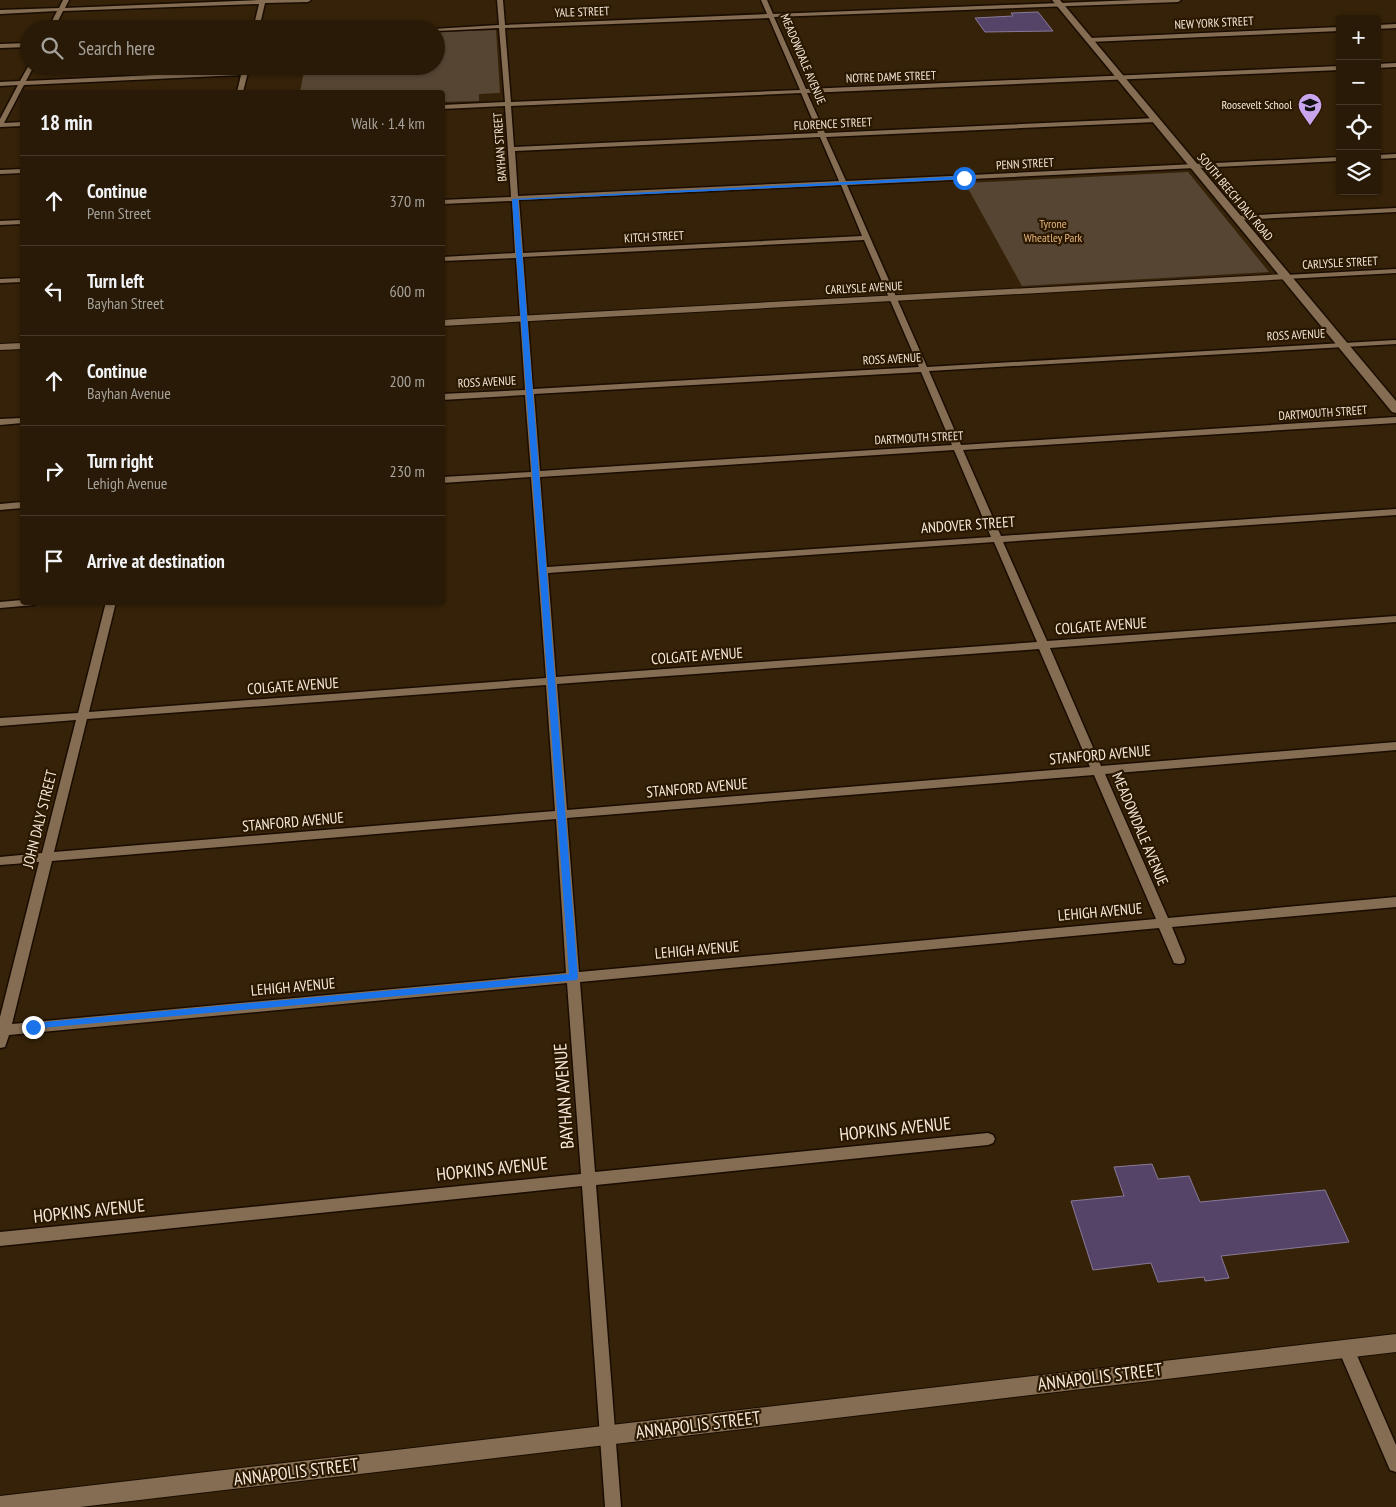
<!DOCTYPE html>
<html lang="en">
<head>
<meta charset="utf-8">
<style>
  body { margin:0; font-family:"PT Sans Narrow",sans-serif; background:#302310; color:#f1f3f6 }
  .controls { position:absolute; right:15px; top:15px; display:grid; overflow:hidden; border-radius:5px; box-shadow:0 1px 4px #0004 }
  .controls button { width:45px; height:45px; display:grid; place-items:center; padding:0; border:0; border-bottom:1px solid #443828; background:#281a06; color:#f1f3f6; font:25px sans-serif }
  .stop { position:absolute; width:15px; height:15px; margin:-11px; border:4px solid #1a73e8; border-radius:50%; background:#fff }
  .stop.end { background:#1a73e8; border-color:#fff; box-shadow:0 1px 5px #0008 }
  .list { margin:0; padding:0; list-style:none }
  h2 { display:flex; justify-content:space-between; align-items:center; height:65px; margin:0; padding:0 20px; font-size:21px }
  h2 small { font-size:16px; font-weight:400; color:#a5a19b }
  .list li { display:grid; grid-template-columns:32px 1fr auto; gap:15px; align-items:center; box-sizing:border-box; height:90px; padding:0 20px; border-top:1px solid #443828 }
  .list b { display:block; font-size:19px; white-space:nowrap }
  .list p { margin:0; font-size:16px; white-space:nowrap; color:#a5a19b }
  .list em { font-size:16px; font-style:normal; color:#a5a19b }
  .icon { flex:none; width:28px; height:28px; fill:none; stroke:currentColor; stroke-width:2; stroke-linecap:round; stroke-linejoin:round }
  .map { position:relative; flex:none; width:1396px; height:1507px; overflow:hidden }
  .search { position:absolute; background:#281a06; box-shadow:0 1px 4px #0004; left:20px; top:20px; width:425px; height:55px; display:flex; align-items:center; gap:12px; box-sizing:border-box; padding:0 18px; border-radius:28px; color:#a5a19b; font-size:19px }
  .panel { position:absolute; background:#281a06; box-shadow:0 1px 4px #0004; left:20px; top:90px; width:425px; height:515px; border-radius:5px }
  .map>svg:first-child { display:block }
</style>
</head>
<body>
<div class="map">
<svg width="1396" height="1507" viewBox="0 0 1396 1507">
  <rect width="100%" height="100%" fill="#352208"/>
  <g fill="#564532">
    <polygon points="496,30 500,93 479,94 479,101 443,102 442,92 300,92 305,66 436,66 436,32"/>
    <polygon points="1188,172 1269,272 1022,286 965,183"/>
  </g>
  <g fill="#554368" stroke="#887a98">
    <polygon points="1038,12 1053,31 985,32 975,18 1013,16 1011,13"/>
    <polygon points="1152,1164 1158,1179 1189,1176 1200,1202 1325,1190 1349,1242 1221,1256 1229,1278 1205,1281 1204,1277 1158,1282 1151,1263 1093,1270 1071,1201 1124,1196 1114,1167"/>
  </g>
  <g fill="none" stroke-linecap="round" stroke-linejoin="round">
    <defs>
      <g id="minor">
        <polygon points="63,0 69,0 65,8 260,0 311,0 308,2 265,3 259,29 253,29 259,4 63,11 54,29 48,29 57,11 0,14 0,10 59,8"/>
        <path d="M497 0H503L505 25 767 14 761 0H767L773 14 1136 0H1181L1178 2 774 17 806 89 1340 66V70L807 93 825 133 1156 118 1159 120 1156 122 826 137 846 181 1340 157V161L847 185 927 367 1396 340V344L929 371 961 445 1396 417V423L963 450 1001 536 1396 509V515L1003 542 1047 641 1396 616V622L1050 648 1101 766 1396 742V750L1105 774 1168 918 1396 897V907L1172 927 1185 959 1184 963 1179 964 1174 963 1159 928 580 982 595 1172 988 1133 993 1135 995 1139 993 1143 988 1145 596 1185 621 1507H605L582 1186 0 1246V1232L581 1174 567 983 9 1035 5 1047 0 1048V1017L39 862 0 865V857L42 853 76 720 0 726V718L78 713 106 602H116L89 712 546 678 531 477 442 483V477L531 472 525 395 442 400V394L525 390 516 258 442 261V257L515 253 512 201 442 204V200L511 197 505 106 442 109V105L505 102 499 28 436 31V29H433L499 25ZM769 18 800 90 511 102 505 28ZM801 93 818 133 514 147 511 106ZM820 137 839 181 518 196 515 151ZM841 185 862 236 523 253 519 200ZM864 240 919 367 533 389 523 257ZM921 372 952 445 540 471 534 394ZM954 450 991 537 547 567 540 477ZM994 542 1037 642 556 677 548 573ZM1039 649 1090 767 567 810 557 684ZM546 685 555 811 54 852 87 719ZM1094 775 1156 919 579 972 567 818ZM556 819 566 973 12 1024 52 861Z"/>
        <polygon points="1396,24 1396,28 1377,29 1377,25"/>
        <polygon points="1340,27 1340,31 1089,42 1086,40 1089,38"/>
        <polygon points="29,43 29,47 0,48 0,44"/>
        <polygon points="1396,63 1396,67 1377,68 1377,64"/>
        <polygon points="29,65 34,66 26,81 242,71 244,67 249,68 243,92 237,92 241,75 24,85 4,123 22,122 22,126 0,127 0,119 18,85 0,86 0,82 20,81"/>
        <polygon points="1396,154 1396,158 1377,159 1377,155"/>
        <polygon points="22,169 22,173 0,174 0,170"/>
        <polygon points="1396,208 1396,212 1237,220 1233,218 1237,216"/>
        <polygon points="22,220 22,224 0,225 0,221"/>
        <polygon points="1396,269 1396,273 1286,279 1282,277 1286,275"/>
        <polygon points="22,278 22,282 0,283 0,279"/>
        <polygon points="22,418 22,423 0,425 0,419"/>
        <polygon points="22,502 22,508 0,510 0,504"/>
        <polygon points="22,600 22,602 39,602 34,605 0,608 0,602"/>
        <polygon points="1346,1341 1352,1344 1396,1445 1396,1472 1390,1470 1338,1349 1340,1344"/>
      </g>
      <g id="tertiary">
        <polygon points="1286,274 1289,275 1289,279 442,326 442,320"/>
        <polygon points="22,343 22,349 0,350 0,344"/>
        <polygon points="1396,1334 1396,1352 80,1507 0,1507 0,1496"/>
      </g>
      <polygon id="secondary" points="1052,0 1060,0 1396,401 1396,413 1392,412"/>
    </defs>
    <use href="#minor" stroke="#1a0c00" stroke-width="3"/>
    <use href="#tertiary" stroke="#1a0c00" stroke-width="2"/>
    <use href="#secondary" stroke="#1a0c00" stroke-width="3"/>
    <use href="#minor" fill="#846d52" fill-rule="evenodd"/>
    <use href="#tertiary" fill="#846d52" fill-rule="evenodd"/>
    <use href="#secondary" fill="#846d52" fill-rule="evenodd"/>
  </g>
  <polygon fill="#1a73e8" points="964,176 966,179 518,200 578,977 577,980 30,1029 28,1027 33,1023 569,974 512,199"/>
  <defs>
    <symbol id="school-pin" viewBox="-11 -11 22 30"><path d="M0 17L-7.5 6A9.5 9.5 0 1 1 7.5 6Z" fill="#c9a5ee" stroke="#2b1800"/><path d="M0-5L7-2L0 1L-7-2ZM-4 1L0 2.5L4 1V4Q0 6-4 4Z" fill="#111"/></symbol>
  </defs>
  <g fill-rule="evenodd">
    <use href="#school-pin" x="1296" y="91" width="28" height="38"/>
  </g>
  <g text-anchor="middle" stroke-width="4.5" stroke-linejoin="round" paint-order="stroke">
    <g font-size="12" fill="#f6e9da" stroke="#2b1800">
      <text transform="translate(582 12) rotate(-2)" y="4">YALE STREET</text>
      <text transform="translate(1214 23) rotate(-3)" y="4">NEW YORK STREET</text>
      <text transform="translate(803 59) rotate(67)" y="4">MEADOWDALE AVENUE</text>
      <text transform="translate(891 77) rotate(-2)" y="4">NOTRE DAME STREET</text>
      <text transform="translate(833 124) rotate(-3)" y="4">FLORENCE STREET</text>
      <text transform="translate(500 147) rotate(-94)" y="4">BAYHAN STREET</text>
      <text transform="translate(1025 164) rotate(-3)" y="4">PENN STREET</text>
      <text transform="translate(1235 197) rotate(50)" y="4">SOUTH BEECH DALY ROAD</text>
      <text transform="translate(654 237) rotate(-3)" y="4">KITCH STREET</text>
      <text transform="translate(1340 263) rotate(-3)" y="4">CARLYSLE STREET</text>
      <text transform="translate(864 288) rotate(-3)" y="4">CARLYSLE AVENUE</text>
      <text transform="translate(1296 335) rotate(-3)" y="4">ROSS AVENUE</text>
      <text transform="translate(892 359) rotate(-3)" y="4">ROSS AVENUE</text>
      <text transform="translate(487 382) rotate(-3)" y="4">ROSS AVENUE</text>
      <text transform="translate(1323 413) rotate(-4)" y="4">DARTMOUTH STREET</text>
      <text transform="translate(919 438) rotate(-3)" y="4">DARTMOUTH STREET</text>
    </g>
    <g font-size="12" fill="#f6e9da" stroke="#2b1800" text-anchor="end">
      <text x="1292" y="109">Roosevelt School</text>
    </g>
    <g font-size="12" fill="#e6b67c" stroke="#2b1800">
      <text x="1053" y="228">Tyrone<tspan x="1053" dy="14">Wheatley Park</tspan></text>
    </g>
    <g font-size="15" fill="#f6e9da" stroke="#2b1800">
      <text transform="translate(968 525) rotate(-4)" y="5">ANDOVER STREET</text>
      <text transform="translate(1101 626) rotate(-4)" y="5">COLGATE AVENUE</text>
      <text transform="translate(697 656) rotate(-4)" y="5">COLGATE AVENUE</text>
      <text transform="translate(293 686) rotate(-4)" y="5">COLGATE AVENUE</text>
      <text transform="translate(1100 755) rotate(-5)" y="5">STANFORD AVENUE</text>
      <text transform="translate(697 788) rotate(-5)" y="5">STANFORD AVENUE</text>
      <text transform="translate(40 819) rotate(-76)" y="5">JOHN DALY STREET</text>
      <text transform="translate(293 822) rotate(-5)" y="5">STANFORD AVENUE</text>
      <text transform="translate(1140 829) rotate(67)" y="5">MEADOWDALE AVENUE</text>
      <text transform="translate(1100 912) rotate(-5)" y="5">LEHIGH AVENUE</text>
      <text transform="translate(697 950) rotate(-5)" y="5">LEHIGH AVENUE</text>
      <text transform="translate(293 987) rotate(-5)" y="5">LEHIGH AVENUE</text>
    </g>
    <g font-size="18" fill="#f6e9da" stroke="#2b1800">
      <text transform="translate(564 1096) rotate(-94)" y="6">BAYHAN AVENUE</text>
      <text transform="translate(895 1129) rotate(-6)" y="6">HOPKINS AVENUE</text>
      <text transform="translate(492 1169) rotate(-6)" y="6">HOPKINS AVENUE</text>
      <text transform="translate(89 1211) rotate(-6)" y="6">HOPKINS AVENUE</text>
      <text transform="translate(1100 1377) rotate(-7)" y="6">ANNAPOLIS STREET</text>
      <text transform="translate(698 1425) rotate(-7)" y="6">ANNAPOLIS STREET</text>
      <text transform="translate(296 1472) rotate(-7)" y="6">ANNAPOLIS STREET</text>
    </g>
  </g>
</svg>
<div class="controls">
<button>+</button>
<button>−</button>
<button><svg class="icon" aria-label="locate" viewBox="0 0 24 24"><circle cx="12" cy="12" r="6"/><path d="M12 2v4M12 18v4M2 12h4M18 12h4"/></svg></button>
<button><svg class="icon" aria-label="layers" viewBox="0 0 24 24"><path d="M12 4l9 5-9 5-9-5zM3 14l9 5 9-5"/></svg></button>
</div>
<div class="stop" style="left:964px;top:178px"></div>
<div class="stop end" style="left:33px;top:1027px"></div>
<div class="search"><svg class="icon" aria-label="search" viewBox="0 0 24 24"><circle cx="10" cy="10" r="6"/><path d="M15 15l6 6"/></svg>Search here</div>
<section class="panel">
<h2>18 min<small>Walk · 1.4 km</small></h2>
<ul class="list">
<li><svg class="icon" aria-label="ahead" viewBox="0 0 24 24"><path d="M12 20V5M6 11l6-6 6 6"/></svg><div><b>Continue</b><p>Penn Street</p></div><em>370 m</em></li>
<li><svg class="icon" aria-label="left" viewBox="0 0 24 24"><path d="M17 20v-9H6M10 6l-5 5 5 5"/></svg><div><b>Turn left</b><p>Bayhan Street</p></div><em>600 m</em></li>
<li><svg class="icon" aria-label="ahead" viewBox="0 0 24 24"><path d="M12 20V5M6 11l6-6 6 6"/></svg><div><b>Continue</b><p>Bayhan Avenue</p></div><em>200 m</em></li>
<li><svg class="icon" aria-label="right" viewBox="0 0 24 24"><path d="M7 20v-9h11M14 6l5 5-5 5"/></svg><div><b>Turn right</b><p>Lehigh Avenue</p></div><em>230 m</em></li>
<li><svg class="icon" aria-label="arrive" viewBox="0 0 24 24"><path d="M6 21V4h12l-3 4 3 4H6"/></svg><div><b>Arrive at destination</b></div></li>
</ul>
</section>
</div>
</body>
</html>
